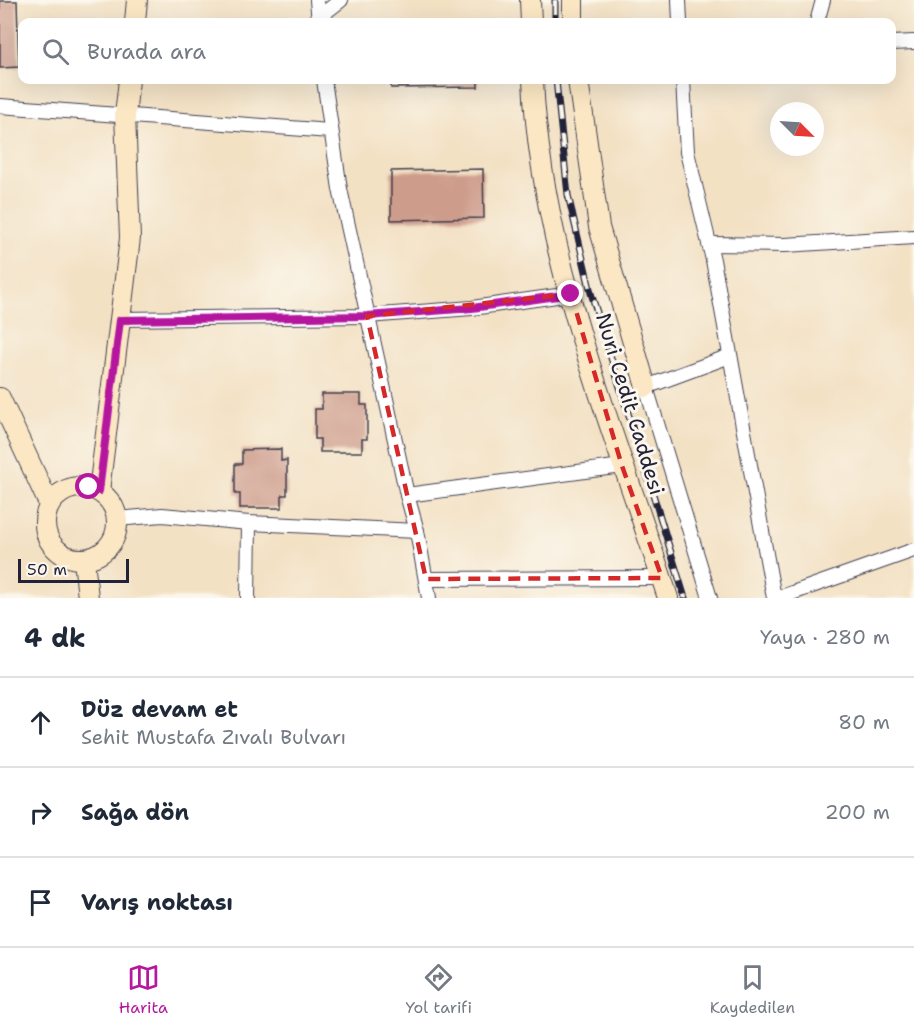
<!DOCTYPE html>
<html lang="tr">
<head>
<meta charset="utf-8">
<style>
  body { margin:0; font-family:"Shantell Sans",sans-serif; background:#f6f6f7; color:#1f2937 }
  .compass { position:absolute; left:770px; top:102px; width:54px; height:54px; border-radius:50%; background:#fff; box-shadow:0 6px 24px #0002; rotate:114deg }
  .scale { position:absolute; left:18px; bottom:15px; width:111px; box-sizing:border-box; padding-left:6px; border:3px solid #22223b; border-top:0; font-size:16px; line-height:21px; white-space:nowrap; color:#22223b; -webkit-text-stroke:4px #fbf7ec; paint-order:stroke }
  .stop { position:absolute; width:18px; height:18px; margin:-14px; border:4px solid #b5179e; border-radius:50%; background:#fff }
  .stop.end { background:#b5179e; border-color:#fff; box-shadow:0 2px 6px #0008 }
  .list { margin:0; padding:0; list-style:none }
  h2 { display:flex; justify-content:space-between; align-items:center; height:78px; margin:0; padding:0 24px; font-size:26px }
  h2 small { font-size:20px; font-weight:400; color:#747a83 }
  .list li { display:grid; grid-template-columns:39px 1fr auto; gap:18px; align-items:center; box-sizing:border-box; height:90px; padding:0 24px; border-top:2px solid #e0e1e3 }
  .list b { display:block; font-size:22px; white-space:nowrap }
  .list p { margin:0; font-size:20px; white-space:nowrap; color:#747a83 }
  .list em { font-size:20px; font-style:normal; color:#747a83 }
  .icon { flex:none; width:33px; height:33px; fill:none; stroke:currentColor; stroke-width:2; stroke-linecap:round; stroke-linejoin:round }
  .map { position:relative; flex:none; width:914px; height:598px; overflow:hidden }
  .search { position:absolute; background:#fff; box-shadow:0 6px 24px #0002; left:18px; right:18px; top:18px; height:66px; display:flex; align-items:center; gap:15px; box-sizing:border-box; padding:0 21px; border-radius:12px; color:#747a83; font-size:22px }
  .sheet { height:348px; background:#fff }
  nav { display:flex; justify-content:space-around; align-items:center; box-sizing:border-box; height:84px; border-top:2px solid #e0e1e3; background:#fff; font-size:16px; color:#747a83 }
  nav a { display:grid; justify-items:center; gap:3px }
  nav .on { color:#b5179e }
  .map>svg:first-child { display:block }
</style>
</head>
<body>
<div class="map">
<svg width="914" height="598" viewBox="0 0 914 598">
  <rect width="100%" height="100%" fill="#fbf7ec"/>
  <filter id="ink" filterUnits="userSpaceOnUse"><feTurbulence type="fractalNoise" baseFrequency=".0167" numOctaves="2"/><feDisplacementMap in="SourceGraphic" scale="12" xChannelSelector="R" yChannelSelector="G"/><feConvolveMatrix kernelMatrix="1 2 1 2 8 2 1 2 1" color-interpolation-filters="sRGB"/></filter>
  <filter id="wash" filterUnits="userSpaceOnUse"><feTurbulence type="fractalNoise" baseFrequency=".008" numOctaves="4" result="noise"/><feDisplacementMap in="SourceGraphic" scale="24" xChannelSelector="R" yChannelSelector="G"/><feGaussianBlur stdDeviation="1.35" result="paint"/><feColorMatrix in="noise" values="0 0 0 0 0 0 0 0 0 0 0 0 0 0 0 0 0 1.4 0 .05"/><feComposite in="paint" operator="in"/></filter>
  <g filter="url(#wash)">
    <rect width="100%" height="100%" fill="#f3e1c4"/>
    <g id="blocks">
      <g fill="#ce9c8b">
        <polygon points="0,1 17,1 19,67 0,68"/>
        <polygon points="391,80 478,80 478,87 391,88"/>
        <polygon points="483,169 484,218 391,220 391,171"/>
        <polygon points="322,394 361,394 361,405 367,405 367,439 362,439 362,452 320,452 320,439 315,439 315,409 322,409"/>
        <polygon points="281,449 281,461 287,460 287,495 282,495 282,508 240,508 240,494 235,494 235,464 242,464 242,450"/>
      </g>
    </g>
  </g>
  <g filter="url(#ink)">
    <use href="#blocks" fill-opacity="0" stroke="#413f50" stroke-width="1.5"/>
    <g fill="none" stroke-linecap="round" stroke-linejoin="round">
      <defs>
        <g id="street">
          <polyline points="317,0 319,22"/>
          <polyline points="679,0 680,22"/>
          <polyline points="318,18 341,0"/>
          <polyline points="817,22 823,0"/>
          <polyline points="892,43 914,42"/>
          <polyline points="324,80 340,189 407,495 417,531 429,598"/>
          <polyline points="683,80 687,152 713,260 774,598"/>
          <polyline points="0,106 330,131"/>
          <polyline points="709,244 785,245 914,237"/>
          <polyline points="120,319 367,316 472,308 571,294"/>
          <polyline points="407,495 622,466"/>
          <polyline points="117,519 162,515 249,523 417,531"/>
          <polyline points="426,579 662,578"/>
          <polyline points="248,598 249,523"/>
          <polyline points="710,598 646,387 730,356"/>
          <polyline points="778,598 914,550"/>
        </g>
        <g id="secondary">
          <polyline points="530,0 531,22"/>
          <polyline points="135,22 137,0"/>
          <polyline points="573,22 573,0"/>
          <path d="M533 80C541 259 614 429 668 598"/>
          <polyline points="578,80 599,227 646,387"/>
          <polyline points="0,398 49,504"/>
          <circle cx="81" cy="523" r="36"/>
          <polyline points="99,491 130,238 125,115 129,80"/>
          <polyline points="84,559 88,598"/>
        </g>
      </defs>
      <use href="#street" stroke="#413f50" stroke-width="16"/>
      <use href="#secondary" stroke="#413f50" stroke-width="22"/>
      <use href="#street" stroke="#fff" stroke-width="14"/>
      <use href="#secondary" stroke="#fbe7c3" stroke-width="20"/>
      <defs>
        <g id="rail">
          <polyline points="555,0 555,22"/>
          <polyline points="556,80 568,195 591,293 685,598"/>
        </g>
      </defs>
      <use href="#rail" stroke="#22223b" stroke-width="7"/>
      <use href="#rail" stroke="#fbf7ec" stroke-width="4.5" stroke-dasharray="14" stroke-linecap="butt"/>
    </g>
  </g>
  <g fill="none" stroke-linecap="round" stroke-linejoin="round" filter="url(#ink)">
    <polyline stroke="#b5179e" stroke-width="8" points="89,487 99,491 120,320 367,316 472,308 571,294"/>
  </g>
  <path fill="none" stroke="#d62828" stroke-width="4.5" stroke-dasharray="12 8" stroke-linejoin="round" d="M571 294 622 466 662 578 426 579 367 316Z"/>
  <g text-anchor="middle" stroke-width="6" stroke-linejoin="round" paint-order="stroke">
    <g font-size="21" fill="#22223b" stroke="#fbf7ec">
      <text transform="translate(630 404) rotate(73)" y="7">Nuri Cedit Caddesi</text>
    </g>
  </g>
</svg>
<svg class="compass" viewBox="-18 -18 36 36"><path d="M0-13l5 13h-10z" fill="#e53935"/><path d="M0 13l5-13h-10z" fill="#747a83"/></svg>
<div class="scale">50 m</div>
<div class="stop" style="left:89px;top:487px"></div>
<div class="stop end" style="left:571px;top:294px"></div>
<div class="search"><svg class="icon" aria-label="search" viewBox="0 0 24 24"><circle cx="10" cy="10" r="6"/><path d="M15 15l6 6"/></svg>Burada ara</div>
</div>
<section class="sheet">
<h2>4 dk<small>Yaya · 280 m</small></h2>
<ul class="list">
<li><svg class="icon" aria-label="ahead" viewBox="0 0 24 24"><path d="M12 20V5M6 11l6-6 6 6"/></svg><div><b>Düz devam et</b><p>Sehit Mustafa Zıvalı Bulvarı</p></div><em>80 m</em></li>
<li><svg class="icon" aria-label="right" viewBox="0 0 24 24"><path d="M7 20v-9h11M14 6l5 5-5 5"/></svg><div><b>Sağa dön</b></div><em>200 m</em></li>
<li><svg class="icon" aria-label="arrive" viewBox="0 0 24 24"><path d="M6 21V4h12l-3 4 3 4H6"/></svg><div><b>Varış noktası</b></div></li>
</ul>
</section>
<nav>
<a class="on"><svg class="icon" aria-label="map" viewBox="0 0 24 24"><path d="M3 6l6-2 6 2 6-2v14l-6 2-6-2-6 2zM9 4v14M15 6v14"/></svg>Harita</a>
<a><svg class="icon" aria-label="directions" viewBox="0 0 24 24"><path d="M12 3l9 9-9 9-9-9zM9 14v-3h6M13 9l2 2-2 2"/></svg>Yol tarifi</a>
<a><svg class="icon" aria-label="saved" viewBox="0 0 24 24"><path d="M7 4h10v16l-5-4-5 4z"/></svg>Kaydedilen</a>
</nav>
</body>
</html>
